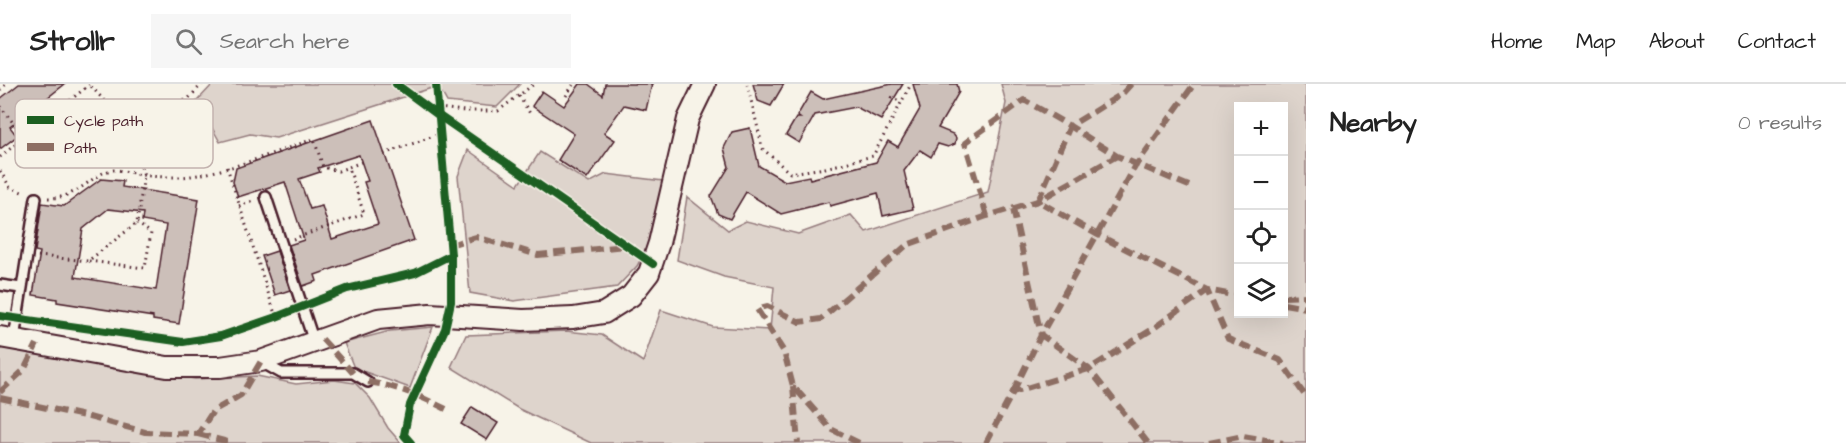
<!DOCTYPE html>
<html lang="en">
<head>
<meta charset="utf-8">
<style>
  body { margin:0; font-family:"Architects Daughter",sans-serif; background:#f6f6f6; color:#222 }
  .controls { position:absolute; right:18px; top:18px; display:grid; overflow:hidden; border-radius:0px; box-shadow:0 6px 24px #0002 }
  .controls button { width:54px; height:54px; display:grid; place-items:center; padding:0; border:0; border-bottom:2px solid #e0e0e0; background:#fff; color:#222; font:30px sans-serif }
  .list { margin:0; padding:0; list-style:none }
  h2 { display:flex; justify-content:space-between; align-items:center; height:78px; margin:0; padding:0 24px; font-size:26px }
  h2 small { font-size:20px; font-weight:400; color:#767676 }
  .icon { flex:none; width:33px; height:33px; fill:none; stroke:currentColor; stroke-width:2; stroke-linecap:round; stroke-linejoin:round }
  .map { position:relative; flex:none; width:1306px; height:359px; overflow:hidden }
  header { display:flex; align-items:center; gap:36px; box-sizing:border-box; height:84px; padding:0 30px; background:#fff; border-bottom:2px solid #e0e0e0 }
  header strong { font-size:28px }
  nav { display:flex; gap:33px; margin-inline-start:auto; font-size:21px }
  .search { width:420px; height:54px; background:#f6f6f6; display:flex; align-items:center; gap:15px; box-sizing:border-box; padding:0 21px; border-radius:0px; color:#767676; font-size:22px }
  main { display:flex }
  aside { flex:1; background:#fff }
  .map>svg:first-child { display:block }
</style>
</head>
<body>
<header>
<strong>Strollr</strong>
<div class="search"><svg class="icon" aria-label="search" viewBox="0 0 24 24"><circle cx="10" cy="10" r="6"/><path d="M15 15l6 6"/></svg>Search here</div>
<nav><a>Home</a><a>Map</a><a>About</a><a>Contact</a></nav>
</header>
<main>
<div class="map">
<svg width="1306" height="359" viewBox="0 0 1306 359">
  <rect width="100%" height="100%" fill="#f7f3e8"/>
  <filter id="ink" filterUnits="userSpaceOnUse"><feTurbulence type="fractalNoise" baseFrequency=".0167" numOctaves="2"/><feDisplacementMap in="SourceGraphic" scale="12" xChannelSelector="R" yChannelSelector="G"/><feConvolveMatrix kernelMatrix="1 2 1 2 8 2 1 2 1" color-interpolation-filters="sRGB"/></filter>
  <g filter="url(#ink)">
    <g fill="#ded4cc" stroke="#947a7c" stroke-width="1.5" fill-rule="evenodd">
      <polygon points="213,0 520,0 497,23 447,18 438,2 276,54 250,50 220,58 197,17"/>
      <path d="M1001 0H1306V359H591L519 325 451 283 466 251 566 247 602 251 643 278 661 226 713 243 770 246 774 203 724 193 677 176 687 113 728 146 746 137 798 150 851 131 866 148 988 108 1006 19ZM1238 22H1284V230H1238Z"/>
      <polygon points="468,66 518,101 540,68 589,99 606,90 663,97 647,163 637,182 617,203 514,217 470,209 458,92"/>
      <polygon points="433,243 410,304 354,284 344,259 390,247"/>
      <polygon points="0,264 195,295 257,292 296,300 334,296 355,299 370,314 388,344 401,359 0,359"/>
    </g>
    <g fill="#ccbfb9" stroke="#4a1f2b" stroke-width="1.5" fill-rule="evenodd">
      <polygon points="19,0 65,0 10,43 17,52 0,65 0,15"/>
      <polygon points="580,0 588,0 603,11 605,0 652,0 646,26 624,21 604,49 615,56 587,95 558,76 574,50 532,22 542,7 564,22"/>
      <polygon points="753,0 784,0 771,22 758,17"/>
      <polygon points="892,0 903,0 881,36 856,23 815,31 799,59 786,51 796,34 800,34 797,32 811,8 823,15"/>
      <polygon points="913,0 957,0 959,8 938,44 953,50 956,54 955,60 948,63 938,60 931,73 920,66 904,87 913,125 883,132 878,109 830,122 829,118 781,130 746,108 730,135 718,130 711,112 729,83 724,64 732,48 750,44 759,82 785,97 809,92 810,95 876,78 888,57 898,63 920,25"/>
      <path d="M373 36 414 156 315 191 317 197 303 202 289 161 304 156 285 98 238 113 233 98 236 84ZM359 71 368 97 364 98 378 140 332 155 322 122 310 125 299 95 320 88 318 84Z"/>
      <path d="M101 95 123 97 122 103 199 115 179 240 153 236V233L57 218V215L33 211 40 168 35 167 42 119 64 122ZM108 125 143 129 142 137 166 141 156 206 75 193 83 145Z"/>
      <polygon points="277,167 290,206 275,211 262,172"/>
      <polygon points="472,323 498,339 487,356 461,340"/>
    </g>
    <g fill="none" stroke-linecap="round" stroke-linejoin="round">
      <defs>
        <g id="lane">
          <polyline points="266,113 314,258"/>
          <polyline points="0,201 21,204"/>
          <polyline points="14,255 36,114"/>
          <polyline points="263,279 281,289 353,289 368,298"/>
        </g>
        <polyline id="street" points="0,253 167,283 220,283 261,277 378,235 430,230 523,236 573,234 604,229 631,212 649,189 659,159 688,35 705,0"/>
      </defs>
      <use href="#lane" stroke="#4a1f2b" stroke-width="14"/>
      <use href="#street" stroke="#4a1f2b" stroke-width="24"/>
      <g stroke="#4a1f2b" stroke-width="3" stroke-dasharray="1.5 4.5" stroke-linecap="butt">
        <polyline points="747,0 763,65 790,89 825,84 873,72 911,0"/>
        <polyline points="0,6 6,0"/>
        <polyline points="519,12 531,31"/>
        <polyline points="566,12 573,1"/>
        <polyline points="891,13 901,18"/>
        <polyline points="0,22 25,54"/>
        <polyline points="438,24 465,27 498,27 534,0"/>
        <polyline points="122,36 155,32 189,14 202,0"/>
        <polyline points="384,70 442,49"/>
        <polyline points="0,73 89,1"/>
        <polyline points="227,83 276,233"/>
        <polyline points="0,87 10,103 24,109"/>
        <path d="M48 114C80 115 93 87 114 86 123 86 132 89 141 91 156 93 176 94 191 92 233 86 274 68 314 55L323 83 338 87 362 78"/>
        <polyline points="239,122 256,116"/>
        <polyline points="293,155 364,130 349,84"/>
        <polyline points="38,172 88,177 137,139 144,91 136,70 122,36 89,0"/>
        <polyline points="89,177 145,184 151,149 137,139"/>
      </g>
      <use href="#lane" stroke="#f7f3e8" stroke-width="9"/>
      <use href="#street" stroke="#f7f3e8" stroke-width="20"/>
      <g stroke="#8d6e63" stroke-width="6" stroke-dasharray="12 6" stroke-linecap="butt">
        <polyline points="1131,0 1122,10 1070,42 1038,117 1096,150 1207,206 1228,255 1280,276 1306,313"/>
        <polyline points="1013,125 1041,251 1089,285 1148,359"/>
        <polyline points="987,132 965,59 1024,16 1070,42 1117,72 1189,102"/>
        <polyline points="450,161 476,153 538,171 626,162"/>
        <polyline points="1284,213 1306,212"/>
        <polyline points="1284,220 1306,224"/>
        <polyline points="322,255 353,289"/>
        <path d="M368 298C396 302 420 312 446 325"/>
        <polyline points="793,302 798,359"/>
        <polyline points="0,308 24,286 37,260"/>
        <polyline points="1013,308 1041,251 1136,81 1194,0"/>
        <polyline points="0,314 89,333 145,348 198,350 213,327 241,311 261,277"/>
        <polyline points="198,350 232,359"/>
        <polyline points="859,359 831,345 793,302 784,268 757,225 767,222 800,238 821,235 907,161 987,132 1038,117 1117,72"/>
        <polyline points="986,359 1013,308 1089,285 1151,246 1207,206 1238,212"/>
        <polyline points="1209,359 1243,352 1283,359"/>
      </g>
      <defs>
        <g id="cycleway">
          <polyline points="396,0 438,31 653,180"/>
          <polyline points="0,232 183,258 221,252 276,233 347,205 415,189 451,171"/>
          <polyline points="411,359 404,351 410,321 445,245 451,218 451,171 436,0"/>
        </g>
      </defs>
      <use href="#cycleway" stroke="#f7f3e8" stroke-width="11"/>
      <use href="#cycleway" stroke="#1b5e20" stroke-width="8"/>
    </g>
  </g>
  <rect x="15" y="15" width="198" height="69" rx="9" fill="#f7f3e8" stroke="#c3b3af" stroke-width="1.5"/>
  <rect x="27" y="32" width="27" height="8" fill="#1b5e20"/>
  <rect x="27" y="59" width="27" height="8" fill="#8d6e63"/>
  <g font-size="16" fill="#4a1f2b">
    <text x="64" y="42">Cycle path</text>
    <text x="64" y="69">Path</text>
  </g>
</svg>
<div class="controls">
<button>+</button>
<button>−</button>
<button><svg class="icon" aria-label="locate" viewBox="0 0 24 24"><circle cx="12" cy="12" r="6"/><path d="M12 2v4M12 18v4M2 12h4M18 12h4"/></svg></button>
<button><svg class="icon" aria-label="layers" viewBox="0 0 24 24"><path d="M12 4l9 5-9 5-9-5zM3 14l9 5 9-5"/></svg></button>
</div>
</div>
<aside>
<h2>Nearby<small>0 results</small></h2>
<ul class="list">
</ul>
</aside>
</main>
</body>
</html>
